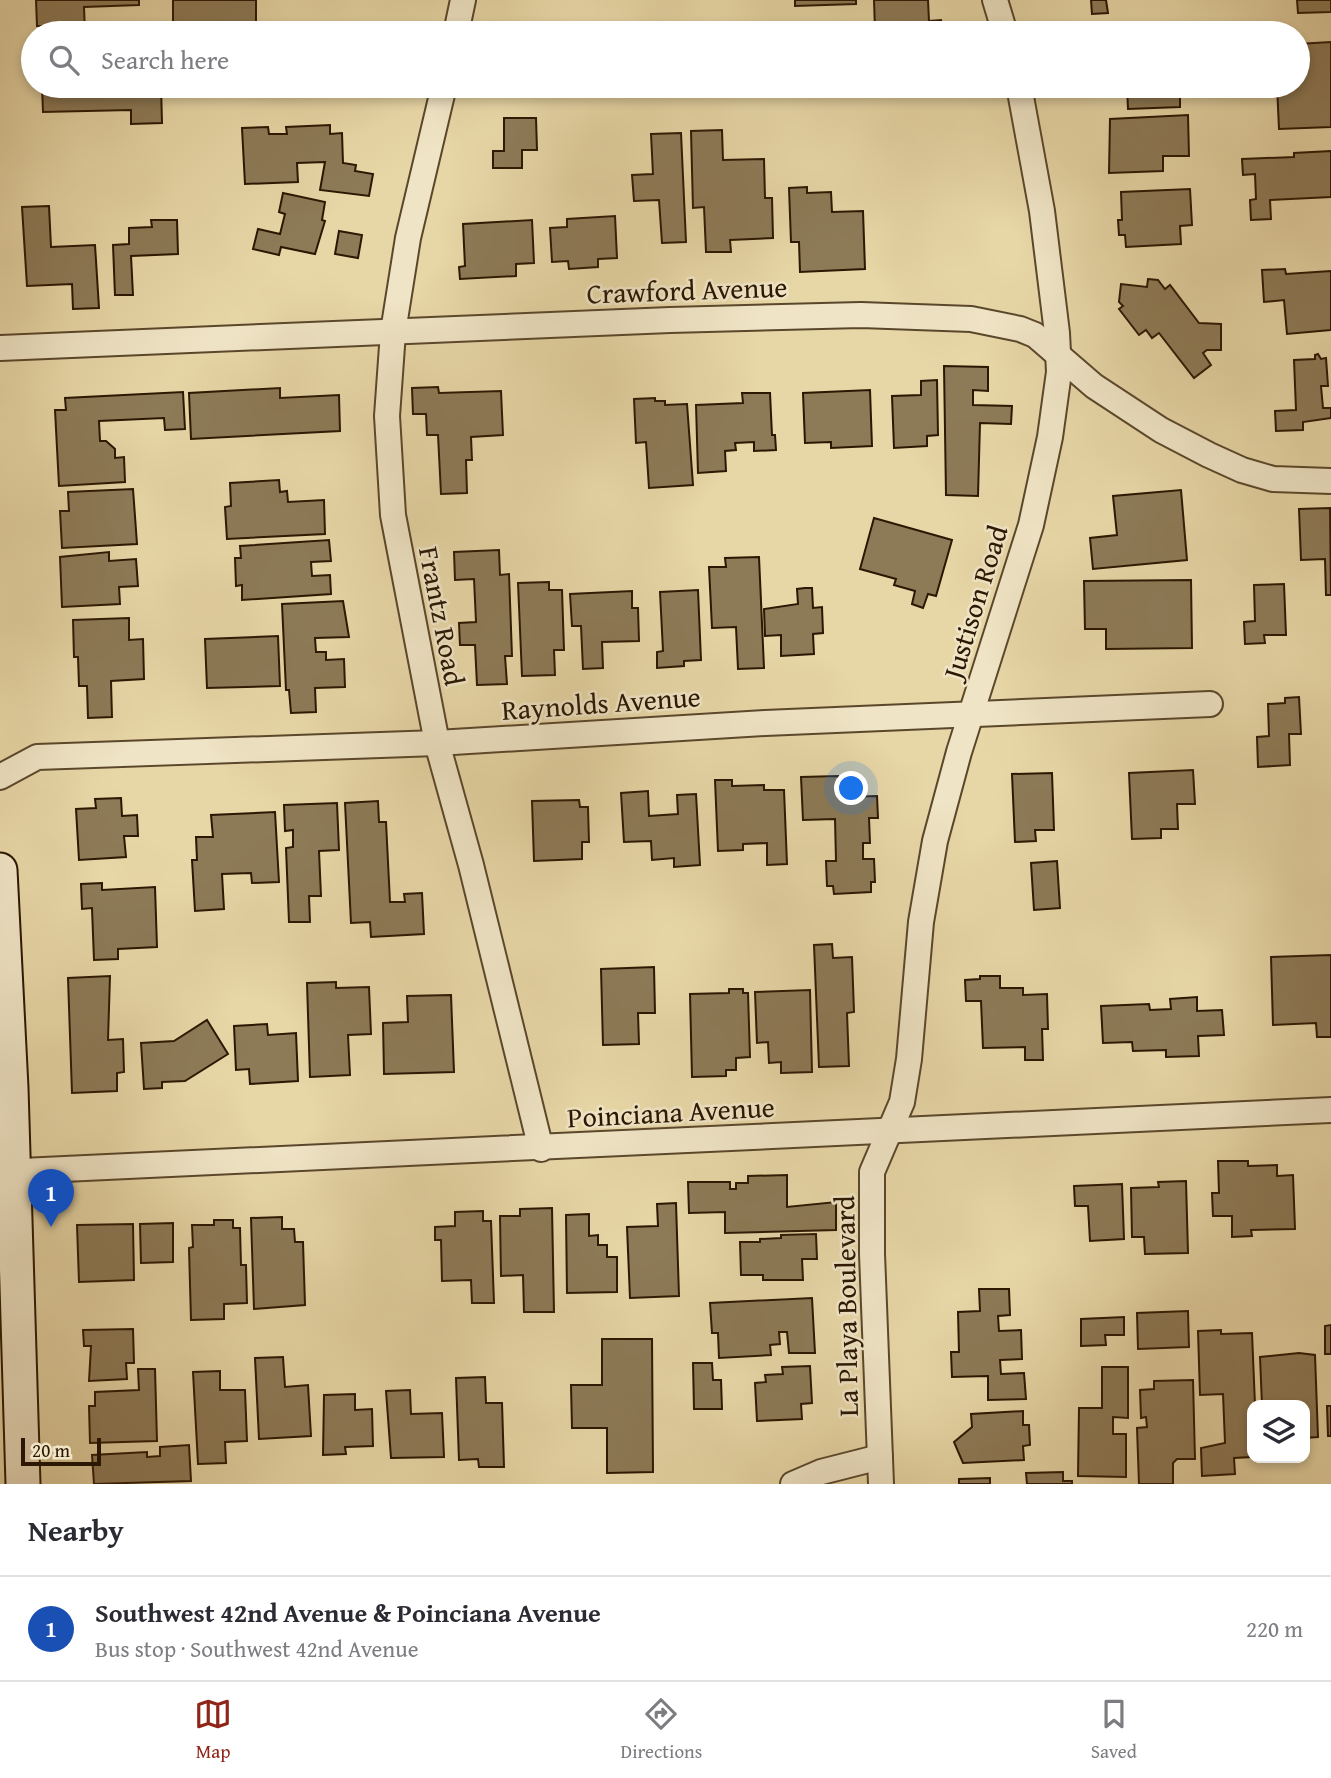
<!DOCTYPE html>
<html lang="en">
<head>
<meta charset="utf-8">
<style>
  body { margin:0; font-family:"Gentium Book Plus",serif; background:#f2f2f3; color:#2b2b33 }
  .controls { position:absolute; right:21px; bottom:21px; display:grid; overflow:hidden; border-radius:14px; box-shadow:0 4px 10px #0003 }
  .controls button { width:63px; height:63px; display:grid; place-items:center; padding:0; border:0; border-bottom:2px solid #e1e1e2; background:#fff; color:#2b2b33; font:35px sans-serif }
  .scale { position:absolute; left:21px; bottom:18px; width:80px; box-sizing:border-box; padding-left:7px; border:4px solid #2b1702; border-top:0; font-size:19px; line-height:24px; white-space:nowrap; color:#2b1702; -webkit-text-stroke:5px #efe4c5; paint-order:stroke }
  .you { position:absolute; left:852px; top:789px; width:24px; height:24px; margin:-18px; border:5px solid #fff; border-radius:50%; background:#1a73e8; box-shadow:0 0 0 10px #1a73e833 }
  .badge { display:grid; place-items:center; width:46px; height:46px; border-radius:50%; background:#8f2418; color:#fff; font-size:23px; font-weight:700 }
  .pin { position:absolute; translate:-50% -58px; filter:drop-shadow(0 2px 4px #0008) }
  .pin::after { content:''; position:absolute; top:37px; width:24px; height:21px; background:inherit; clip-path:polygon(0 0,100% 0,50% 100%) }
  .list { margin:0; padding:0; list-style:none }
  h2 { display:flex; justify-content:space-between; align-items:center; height:91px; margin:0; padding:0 28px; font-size:30px }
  h2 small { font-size:23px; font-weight:400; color:#7c7c81 }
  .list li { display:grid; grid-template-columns:46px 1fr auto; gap:21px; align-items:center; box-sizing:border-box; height:105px; padding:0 28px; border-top:2px solid #e1e1e2 }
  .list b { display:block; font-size:26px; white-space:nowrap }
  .list p { margin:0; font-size:23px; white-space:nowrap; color:#7c7c81 }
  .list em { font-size:23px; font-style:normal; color:#7c7c81 }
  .icon { flex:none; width:38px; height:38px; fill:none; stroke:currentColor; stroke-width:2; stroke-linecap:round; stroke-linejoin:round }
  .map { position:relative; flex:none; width:1331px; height:1484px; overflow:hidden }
  .search { position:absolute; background:#fff; box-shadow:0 4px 10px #0003; left:21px; right:21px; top:21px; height:77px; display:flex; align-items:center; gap:18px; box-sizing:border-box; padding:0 24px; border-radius:38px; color:#7c7c81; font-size:26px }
  .sheet { height:196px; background:#fff }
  nav { display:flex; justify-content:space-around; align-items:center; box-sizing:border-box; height:98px; border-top:2px solid #e1e1e2; background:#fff; font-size:19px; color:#7c7c81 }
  nav a { display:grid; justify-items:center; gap:4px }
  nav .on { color:#8f2418 }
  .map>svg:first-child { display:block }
</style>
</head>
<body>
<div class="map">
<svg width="1331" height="1484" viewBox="0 0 1331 1484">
  <rect width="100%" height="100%" fill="#e7d6a6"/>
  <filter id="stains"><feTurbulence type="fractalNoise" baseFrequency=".00286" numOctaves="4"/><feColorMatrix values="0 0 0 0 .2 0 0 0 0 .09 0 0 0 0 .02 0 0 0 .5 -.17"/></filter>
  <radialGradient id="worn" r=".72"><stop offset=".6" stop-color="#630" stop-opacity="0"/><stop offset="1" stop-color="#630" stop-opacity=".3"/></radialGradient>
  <g fill="#8d7a57" stroke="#2b1702" stroke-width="2">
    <polygon points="36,0 139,0 139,5 84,7 85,33 42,33 42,26 37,26"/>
    <polygon points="173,0 256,0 256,22 244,23 244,33 184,33 184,23 173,23"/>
    <polygon points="795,0 856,0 856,4 795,6"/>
    <polygon points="874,0 928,0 929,21 941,20 944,33 890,33 890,29 875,30"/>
    <polygon points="1091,0 1106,0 1108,13 1092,14"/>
    <polygon points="1297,0 1331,0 1331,12 1298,13"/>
    <polygon points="1331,42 1331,127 1279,129 1277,86 1298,86 1298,44"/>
    <polygon points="42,86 161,86 162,123 131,124 131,110 43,112"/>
    <polygon points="186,86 227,86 227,94 186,95"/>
    <polygon points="901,86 947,86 945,91 902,93"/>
    <polygon points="1135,86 1180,86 1180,107 1128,109 1127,87"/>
    <polygon points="1188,115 1189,156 1163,156 1163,171 1109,173 1110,119"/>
    <polygon points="504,118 536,118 537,150 522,150 522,168 493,168 493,151 504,151"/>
    <polygon points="330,125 330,134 342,133 343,163 356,165 355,171 373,174 369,196 320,190 325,162 297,163 298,182 245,184 242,128 268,127 269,134 287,134 286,127"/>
    <polygon points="722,130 723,160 764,159 765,198 772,198 773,238 730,240 731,252 706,252 704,207 693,208 691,131"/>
    <polygon points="681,133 686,242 662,243 659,200 634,201 632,175 653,174 651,134"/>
    <polygon points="1331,151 1331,197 1270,200 1271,219 1251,220 1250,200 1256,199 1255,174 1243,175 1242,159 1294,157 1294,153"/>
    <polygon points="807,187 807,193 831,192 832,212 863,211 865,269 800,272 799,242 791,242 789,188"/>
    <polygon points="1190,189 1192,225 1180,226 1181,244 1126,247 1125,235 1119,235 1118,220 1122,220 1121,192"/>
    <polygon points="283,193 325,202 322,220 325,221 315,254 281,247 279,255 253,249 258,229 280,234 285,214 279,212"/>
    <polygon points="49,206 51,247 95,245 99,308 73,309 72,284 27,286 22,207"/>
    <polygon points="615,216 617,258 598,259 598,267 569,269 568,261 552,262 550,228 567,227 567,219"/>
    <polygon points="151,220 177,220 178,254 131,256 133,295 115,295 113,245 129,244 129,228 152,227"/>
    <polygon points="532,220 534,263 516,264 516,276 460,279 459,267 465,266 463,224"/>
    <polygon points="339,231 362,235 358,258 335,254"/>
    <polygon points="1285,269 1286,274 1331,271 1331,330 1287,334 1284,300 1264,302 1262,270"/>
    <polygon points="1148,279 1158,280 1165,289 1170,285 1199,323 1221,324 1221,350 1207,350 1203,353 1211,365 1194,378 1159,333 1152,338 1146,330 1139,335 1119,309 1123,306 1119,302 1121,284 1147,287"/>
    <polygon points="1318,354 1321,359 1326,358 1328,386 1321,386 1323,408 1331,408 1331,418 1303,422 1303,430 1276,431 1275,411 1296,410 1294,360 1315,359 1315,355"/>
    <polygon points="944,366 988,367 988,391 973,390 973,405 1012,406 1011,424 980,423 978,496 946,495"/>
    <polygon points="937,380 938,435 927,436 927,446 894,448 892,396 921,395 921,381"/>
    <polygon points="438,387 439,393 501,391 503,435 471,437 472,460 466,460 467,493 441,494 438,435 427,435 426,414 413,414 412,388"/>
    <polygon points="280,388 280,398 339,395 340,431 191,439 189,393"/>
    <polygon points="870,390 872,446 831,448 831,442 805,443 803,393"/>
    <polygon points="183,392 185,429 165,430 164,418 99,421 100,441 106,441 115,449 115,458 124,457 125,482 59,486 55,410 66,410 65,398"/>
    <polygon points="742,393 770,393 772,435 775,435 776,450 754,451 754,442 735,443 736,450 725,451 726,471 698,473 696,405 743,403"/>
    <polygon points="655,398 655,401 665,401 665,405 687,404 693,485 649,488 646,442 636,443 634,399"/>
    <polygon points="279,480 280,492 287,491 288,502 324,500 325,534 227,539 225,507 231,506 230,483"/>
    <polygon points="133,489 137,544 62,548 60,511 69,511 68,492"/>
    <polygon points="1181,490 1187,560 1093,569 1090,538 1117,535 1113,496"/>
    <polygon points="1330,508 1331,595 1326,595 1325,559 1301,560 1299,509"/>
    <polygon points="874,518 952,540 936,596 928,594 923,608 912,604 915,591 894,585 896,579 860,569"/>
    <polygon points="329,540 331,561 311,562 312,576 330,575 331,594 242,600 242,585 236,586 235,558 241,558 240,546"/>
    <polygon points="499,550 500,575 509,574 512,656 505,656 507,684 477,685 475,645 460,645 459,623 476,622 474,579 455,580 454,552"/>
    <polygon points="109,552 109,561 136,559 138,586 119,587 120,604 62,607 60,557"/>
    <polygon points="759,557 764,668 738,669 736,627 712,628 709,567 726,567 725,558"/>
    <polygon points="1191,580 1192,648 1106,649 1106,629 1085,629 1084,581"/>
    <polygon points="549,582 549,590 562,590 564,650 554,650 555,675 522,676 518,583"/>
    <polygon points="1284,584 1286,635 1264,635 1265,643 1245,644 1244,622 1255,621 1254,585"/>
    <polygon points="805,588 812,588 813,608 822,607 823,633 813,634 814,654 781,656 781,635 765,636 764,609 798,604 797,589"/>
    <polygon points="698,590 701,660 684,661 684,666 657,668 657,652 663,651 660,592"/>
    <polygon points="632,591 632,608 638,608 639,641 602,642 603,668 583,669 581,626 572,626 570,594"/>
    <polygon points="343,601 349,637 315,638 316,652 326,652 326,660 344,659 345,687 315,688 316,712 291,713 289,690 286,690 282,604"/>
    <polygon points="129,618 129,640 143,639 144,679 111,681 112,717 88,718 87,686 79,686 78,657 74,657 73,620"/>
    <polygon points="278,636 280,686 207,688 205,639"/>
    <polygon points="1299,697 1301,734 1289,734 1290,765 1258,767 1257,737 1269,736 1268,704 1285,703 1285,698"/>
    <polygon points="1193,770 1195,804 1177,804 1178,829 1161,829 1161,838 1132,839 1129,773"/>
    <polygon points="1052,773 1054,830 1035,830 1036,841 1015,842 1012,774"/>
    <polygon points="838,776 839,797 877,796 878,818 869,818 870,843 863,843 863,859 874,859 875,882 871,882 871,892 834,894 833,886 827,886 826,861 836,861 835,819 803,820 801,777"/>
    <polygon points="715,780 732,780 732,786 764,785 764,790 784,790 787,864 767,865 767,843 743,844 743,850 718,851"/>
    <polygon points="648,791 649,816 678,814 677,795 696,794 700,865 674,867 674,858 652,860 651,841 624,842 621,793"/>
    <polygon points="121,798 122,816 137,815 138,836 124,836 126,857 79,860 76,809 96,808 95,799"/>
    <polygon points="579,800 580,807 588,807 589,842 582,842 582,859 534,861 532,801"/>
    <polygon points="378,801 379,822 386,822 390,902 405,902 404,894 422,893 424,934 371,937 370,922 351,923 345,803"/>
    <polygon points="337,803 339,850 319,851 321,896 309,896 310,922 289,922 286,848 293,847 293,830 285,831 284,805"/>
    <polygon points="275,812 279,882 252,883 251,873 222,874 224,909 195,911 192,860 197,860 196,837 213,837 211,815"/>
    <polygon points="1057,861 1060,908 1034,910 1031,863"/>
    <polygon points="102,883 102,890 155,887 157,947 118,949 118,959 94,960 92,908 82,909 81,884"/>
    <polygon points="832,944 833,958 852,957 854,1012 847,1013 849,1066 819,1067 814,945"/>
    <polygon points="1331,955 1331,1037 1317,1037 1316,1023 1273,1025 1271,957"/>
    <polygon points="654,967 655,1013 638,1013 639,1044 603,1045 601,969"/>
    <polygon points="110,976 108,1040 123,1039 124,1072 117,1073 117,1091 72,1093 68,978"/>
    <polygon points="980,976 1000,976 1000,988 1023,988 1023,995 1047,994 1048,1029 1042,1029 1043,1060 1025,1060 1025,1047 983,1048 981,1001 966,1001 965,980 980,979"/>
    <polygon points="336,982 336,988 369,987 371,1034 348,1035 350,1075 310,1077 307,983"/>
    <polygon points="729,989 743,989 743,993 748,993 750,1057 736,1058 736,1070 726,1070 726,1076 692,1077 690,994 729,993"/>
    <polygon points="810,990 812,1072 781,1073 781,1062 769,1063 768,1042 757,1043 755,992"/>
    <polygon points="451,995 454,1072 384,1074 383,1023 408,1022 407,996"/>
    <polygon points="1197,997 1197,1011 1222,1010 1224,1035 1198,1036 1199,1056 1166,1057 1166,1050 1133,1051 1132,1042 1103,1043 1101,1006 1149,1004 1150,1010 1171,1009 1170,999"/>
    <polygon points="207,1020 228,1054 185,1081 162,1082 162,1088 144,1089 141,1043 174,1041"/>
    <polygon points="267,1024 268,1035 296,1033 298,1081 250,1084 249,1069 236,1070 234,1026"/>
    <polygon points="1218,1161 1248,1161 1248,1166 1277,1165 1277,1176 1293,1175 1295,1229 1251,1230 1252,1236 1232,1237 1232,1216 1213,1216 1212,1193 1219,1193"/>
    <polygon points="787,1175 787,1207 836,1202 836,1230 725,1233 725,1212 689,1213 688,1182 730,1182 730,1189 736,1189 736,1183 748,1183 748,1176"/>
    <polygon points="1186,1181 1188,1253 1145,1254 1144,1237 1132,1237 1131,1188 1159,1187 1158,1182"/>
    <polygon points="1122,1184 1124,1239 1090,1241 1088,1206 1075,1206 1074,1186"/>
    <polygon points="676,1203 679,1296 630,1298 627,1227 658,1226 657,1204"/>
    <polygon points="552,1208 554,1312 524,1312 523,1275 501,1276 500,1216 520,1216 520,1209"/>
    <polygon points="483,1211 483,1221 491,1221 494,1303 472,1303 471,1280 442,1281 441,1240 435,1240 435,1227 455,1226 455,1212"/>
    <polygon points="589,1214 589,1236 598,1235 598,1245 607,1245 607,1257 617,1257 617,1292 567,1293 566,1215"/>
    <polygon points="282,1217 282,1229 294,1229 295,1242 303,1242 305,1305 254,1309 251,1218"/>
    <polygon points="214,1220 233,1220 233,1228 240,1228 241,1265 246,1265 247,1303 224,1304 224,1319 191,1320 189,1248 193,1247 192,1225 214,1225"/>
    <polygon points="173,1223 173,1262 141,1263 140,1224"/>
    <polygon points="133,1224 134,1280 79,1282 77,1225"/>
    <polygon points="816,1234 817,1259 802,1259 803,1280 763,1280 763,1275 741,1275 740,1242 760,1242 760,1239 781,1238 781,1235"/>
    <polygon points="979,1289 1009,1289 1010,1315 998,1316 999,1331 1021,1330 1022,1359 1000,1360 1001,1374 1024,1373 1026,1399 988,1400 988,1376 952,1377 951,1352 959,1352 958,1312 980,1311"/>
    <polygon points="812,1298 815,1353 789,1353 787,1332 779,1332 780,1344 770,1345 771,1355 719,1358 718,1333 712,1333 710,1303"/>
    <polygon points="1188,1311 1189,1347 1138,1349 1137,1313"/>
    <polygon points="1124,1317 1124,1335 1105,1335 1106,1345 1081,1346 1081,1319"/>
    <polygon points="1331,1325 1331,1354 1325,1354 1325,1326"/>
    <polygon points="133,1329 134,1363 126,1363 127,1379 89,1381 91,1346 84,1346 83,1330"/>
    <polygon points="1221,1330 1221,1334 1252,1333 1255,1405 1252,1405 1252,1457 1234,1458 1235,1474 1202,1476 1201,1448 1225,1443 1223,1394 1200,1395 1198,1331"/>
    <polygon points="602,1339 652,1339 653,1472 607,1473 607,1428 572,1428 571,1385 602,1385"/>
    <polygon points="1299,1353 1315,1355 1318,1437 1305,1438 1305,1405 1262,1405 1260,1357"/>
    <polygon points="283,1357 285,1387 308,1385 311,1436 259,1439 255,1358"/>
    <polygon points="693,1363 712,1363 713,1380 721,1380 722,1409 694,1409"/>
    <polygon points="810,1366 812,1403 801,1404 802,1419 757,1421 755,1383 766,1382 765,1375 783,1374 782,1367"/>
    <polygon points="1102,1367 1128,1367 1128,1418 1113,1417 1113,1434 1126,1434 1126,1477 1078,1476 1079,1408 1102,1408"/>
    <polygon points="138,1369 155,1369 157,1441 90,1443 89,1406 95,1406 95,1392 139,1390"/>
    <polygon points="220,1371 220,1390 245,1390 247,1441 225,1442 226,1463 198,1464 193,1372"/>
    <polygon points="485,1377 486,1403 502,1403 504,1467 479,1467 478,1459 459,1460 456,1378"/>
    <polygon points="1193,1380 1195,1459 1177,1459 1173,1463 1173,1484 1139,1484 1137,1428 1147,1427 1146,1417 1141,1418 1140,1390 1154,1389 1154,1381"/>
    <polygon points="410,1390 411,1414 442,1413 444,1457 391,1458 386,1391"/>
    <polygon points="355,1394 355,1410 372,1409 373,1446 345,1447 346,1454 323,1455 324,1395"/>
    <polygon points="1327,1406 1331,1406 1331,1436 1328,1436"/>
    <polygon points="1023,1411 1023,1425 1029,1425 1030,1445 1023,1446 1024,1460 963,1463 954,1442 972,1427 971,1414"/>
    <polygon points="189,1445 191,1481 94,1484 92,1455 147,1452 147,1457 160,1456 160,1447"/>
    <polygon points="1063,1472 1063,1481 1072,1481 1072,1484 1027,1484 1026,1473"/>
    <polygon points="990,1478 990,1484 959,1484 959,1479"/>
  </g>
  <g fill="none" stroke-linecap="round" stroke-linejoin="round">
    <defs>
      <g id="minor">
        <polyline points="995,0 1005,33"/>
        <polyline points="456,33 463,0"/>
        <polyline points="444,86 408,238 393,332 387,416 393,515 437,743 471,865 541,1149"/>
        <polyline points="0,348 670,320 861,315 971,319 1020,329 1035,335 1094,386 1161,430 1209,455 1242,470 1273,479 1331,481"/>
        <polyline points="0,777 37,757 437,743 765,723 1210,704"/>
        <polyline points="0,1172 1331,1110"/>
        <polyline points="793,1484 821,1472 880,1457"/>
        <polyline points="881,1484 872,1254 872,1172 902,1102 909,1059 921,922 935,841 959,752 1031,525 1050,437 1059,372 1057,333 1042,211 1019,86"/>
      </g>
      <polyline id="secondary" points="0,870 11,1088 23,1484"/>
    </defs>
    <use href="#minor" stroke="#5a472b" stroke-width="28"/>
    <use href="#secondary" stroke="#2b1702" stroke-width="37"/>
    <use href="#minor" stroke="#efe4c5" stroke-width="24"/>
    <use href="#secondary" stroke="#efe4c5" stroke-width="33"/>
  </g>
  <g text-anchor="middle" stroke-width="5" stroke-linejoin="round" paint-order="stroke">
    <g font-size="28" fill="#2b1702" stroke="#efe4c5">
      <text transform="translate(687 290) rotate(-2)" y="10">Crawford Avenue</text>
      <text transform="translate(975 602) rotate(-73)" y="10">Justison Road</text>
      <text transform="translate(442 616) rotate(79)" y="10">Frantz Road</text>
      <text transform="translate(601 703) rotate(-4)" y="10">Raynolds Avenue</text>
      <text transform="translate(671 1112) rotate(-3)" y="10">Poinciana Avenue</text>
      <text transform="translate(846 1306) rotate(-91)" y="10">La Playa Boulevard</text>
    </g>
  </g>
  <rect width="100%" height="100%" filter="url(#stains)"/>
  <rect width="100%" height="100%" fill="url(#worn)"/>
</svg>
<div class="controls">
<button><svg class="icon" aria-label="layers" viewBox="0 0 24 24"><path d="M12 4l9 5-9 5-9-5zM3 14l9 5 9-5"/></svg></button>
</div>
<div class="scale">20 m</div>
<div class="you"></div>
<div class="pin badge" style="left:51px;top:1227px;background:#1a4fb4">1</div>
<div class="search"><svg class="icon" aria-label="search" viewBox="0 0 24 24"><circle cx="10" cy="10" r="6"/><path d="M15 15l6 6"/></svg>Search here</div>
</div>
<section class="sheet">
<h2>Nearby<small></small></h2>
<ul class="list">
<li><span class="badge" style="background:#1a4fb4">1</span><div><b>Southwest 42nd Avenue &amp; Poinciana Avenue</b><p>Bus stop · Southwest 42nd Avenue</p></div><em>220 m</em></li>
</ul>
</section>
<nav>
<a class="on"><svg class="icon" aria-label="map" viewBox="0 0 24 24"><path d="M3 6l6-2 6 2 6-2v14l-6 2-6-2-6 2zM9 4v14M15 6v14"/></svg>Map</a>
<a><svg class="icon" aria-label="directions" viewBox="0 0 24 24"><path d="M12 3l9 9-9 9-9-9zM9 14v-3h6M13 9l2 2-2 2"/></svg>Directions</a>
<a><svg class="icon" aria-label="saved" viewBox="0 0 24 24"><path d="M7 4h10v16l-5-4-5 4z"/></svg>Saved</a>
</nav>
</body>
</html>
